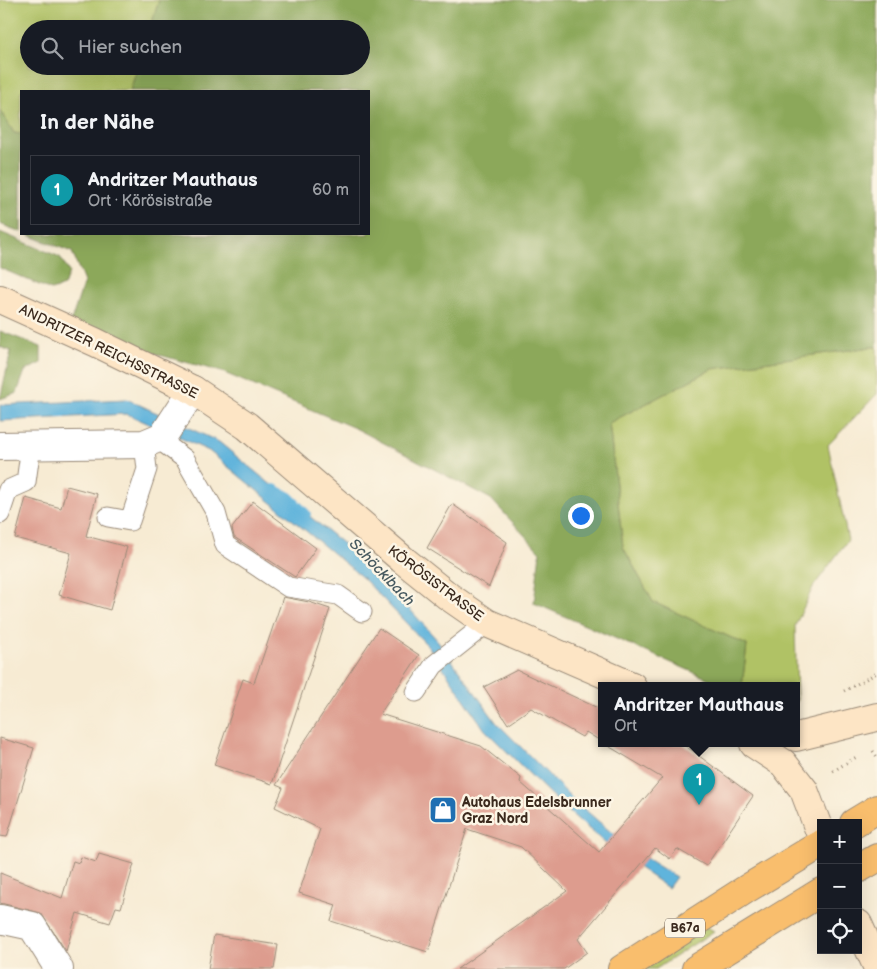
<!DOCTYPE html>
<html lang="de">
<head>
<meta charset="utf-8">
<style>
  body { margin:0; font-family:"Balsamiq Sans",sans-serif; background:#242831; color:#f1f3f6 }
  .controls { position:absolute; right:15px; bottom:15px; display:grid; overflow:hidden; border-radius:0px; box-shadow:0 5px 20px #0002 }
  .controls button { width:45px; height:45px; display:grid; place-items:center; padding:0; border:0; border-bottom:1px solid #363941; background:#171b24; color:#f1f3f6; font:25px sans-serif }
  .you { position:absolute; left:580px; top:515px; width:18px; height:18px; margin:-12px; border:4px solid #fff; border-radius:50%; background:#1a73e8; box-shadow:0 0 0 8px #1a73e833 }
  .badge { display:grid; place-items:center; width:32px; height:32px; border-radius:50%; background:#b45309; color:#fff; font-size:16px; font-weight:700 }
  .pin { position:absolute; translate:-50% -41px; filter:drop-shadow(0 1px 2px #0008) }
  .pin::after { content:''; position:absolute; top:26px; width:18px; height:15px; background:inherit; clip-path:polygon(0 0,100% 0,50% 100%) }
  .popup { position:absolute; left:598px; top:682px; width:202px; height:65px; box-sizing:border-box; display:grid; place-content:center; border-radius:0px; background:#171b24; filter:drop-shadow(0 1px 4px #0005); font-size:16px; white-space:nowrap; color:#9ea1a6 }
  .popup b { font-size:19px; color:#f1f3f6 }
  .popup::after { content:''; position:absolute; left:50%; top:100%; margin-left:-10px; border:10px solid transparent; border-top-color:#171b24 }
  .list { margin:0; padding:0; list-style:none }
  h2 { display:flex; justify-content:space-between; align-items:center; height:65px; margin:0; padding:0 20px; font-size:21px }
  h2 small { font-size:16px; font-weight:400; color:#9ea1a6 }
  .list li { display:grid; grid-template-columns:32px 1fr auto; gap:15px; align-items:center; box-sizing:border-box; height:70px; margin:0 10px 10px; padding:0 10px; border:1px solid #363941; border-radius:0px }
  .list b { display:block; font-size:19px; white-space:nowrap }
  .list p { margin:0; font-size:16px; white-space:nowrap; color:#9ea1a6 }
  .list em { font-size:16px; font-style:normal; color:#9ea1a6 }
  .icon { flex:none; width:28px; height:28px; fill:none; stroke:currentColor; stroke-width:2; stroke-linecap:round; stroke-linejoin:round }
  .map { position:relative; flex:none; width:877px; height:969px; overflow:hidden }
  .search { position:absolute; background:#171b24; box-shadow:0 5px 20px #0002; left:20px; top:20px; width:350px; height:55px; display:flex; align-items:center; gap:12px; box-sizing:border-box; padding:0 18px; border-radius:28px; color:#9ea1a6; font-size:19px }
  .panel { position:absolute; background:#171b24; box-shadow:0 5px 20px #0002; left:20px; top:90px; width:350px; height:145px; border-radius:0px }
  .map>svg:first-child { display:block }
</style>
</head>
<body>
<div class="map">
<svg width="877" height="969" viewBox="0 0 877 969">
  <rect width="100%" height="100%" fill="#fcf5e5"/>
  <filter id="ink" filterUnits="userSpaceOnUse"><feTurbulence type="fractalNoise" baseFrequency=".02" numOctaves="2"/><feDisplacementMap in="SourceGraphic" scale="10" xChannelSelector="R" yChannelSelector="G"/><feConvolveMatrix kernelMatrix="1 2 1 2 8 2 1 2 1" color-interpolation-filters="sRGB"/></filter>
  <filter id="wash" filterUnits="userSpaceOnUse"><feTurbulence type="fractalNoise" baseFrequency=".0096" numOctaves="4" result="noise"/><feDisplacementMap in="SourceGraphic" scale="20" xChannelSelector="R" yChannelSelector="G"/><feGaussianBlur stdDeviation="1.12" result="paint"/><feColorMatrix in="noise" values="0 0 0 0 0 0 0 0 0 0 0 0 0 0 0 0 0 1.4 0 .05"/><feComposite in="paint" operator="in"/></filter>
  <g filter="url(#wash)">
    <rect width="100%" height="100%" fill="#f7ebd3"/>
    <g fill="#b0c265" stroke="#767642">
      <polygon points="0,0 159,0 150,29 29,29 29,66 138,66 130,91 21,91 21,134 14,133 0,110"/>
      <polygon points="871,347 877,347 877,394 828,445 848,540 813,587 795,626 797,702 796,686 742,686 747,645 653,602 623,547 609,423 712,369"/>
      <polygon points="707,927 714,931 656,969 645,969"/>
    </g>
    <g fill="#8ca85a" stroke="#64693c">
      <polygon points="159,0 877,0 877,347 871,347 712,369 609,423 623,547 653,602 747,645 742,686 725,686 534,603 540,552 491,499 357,429 222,372 68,330 84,282 72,252 26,234 369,234 369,91 130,91 138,66 361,66 361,29 150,29"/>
      <polygon points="0,110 14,133 21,134 21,232 0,224"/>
      <polygon points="0,232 60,257 69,272 64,286 51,290 0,268"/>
      <polygon points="0,331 41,347 41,363 25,371 17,393 0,399 11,351 0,347"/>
    </g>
    <polygon fill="#60b4dc" stroke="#4e6f7d" points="127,399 219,442 374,569 438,641 496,722 574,800 628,847 676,877 668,888 613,850 559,803 485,730 429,647 363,578 209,451 127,414 0,421 0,405"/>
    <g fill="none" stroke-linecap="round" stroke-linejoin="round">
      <polyline stroke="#60b4dc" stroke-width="10" points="274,489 289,497 306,514"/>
    </g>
    <g id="blocks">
      <g fill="#dd9c8e">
        <polygon points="67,486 97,494 86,536 127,547 110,610 59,595 71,553 15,538 26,498 61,508"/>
        <polygon points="253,501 316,548 295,577 234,537 232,528"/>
        <polygon points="452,504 507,542 489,587 427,548"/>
        <polygon points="283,597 309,602 330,609 272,784 214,765 243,679 254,683"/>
        <polygon points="379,628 419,655 380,714 481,746 521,778 520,782 599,852 662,778 605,744 683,744 753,796 706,866 677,849 670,859 655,848 578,939 587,952 564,969 457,969 567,891 521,847 467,829 428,952 331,921 336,905 299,893 320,829 275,807 283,788 276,785"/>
        <polygon points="517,670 602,710 602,742 586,732 582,737 531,708 508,724 484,687"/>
        <polygon points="0,738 34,748 7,837 0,836"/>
        <polygon points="99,854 134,864 121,908 116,907 110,923 77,913 66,951 41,913 0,903 0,873 62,898 73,861 79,863 81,857 96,862"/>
        <polygon points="214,935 278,945 274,969 208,969"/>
      </g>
    </g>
  </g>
  <g filter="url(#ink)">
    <use href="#blocks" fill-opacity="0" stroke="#998a78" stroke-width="1"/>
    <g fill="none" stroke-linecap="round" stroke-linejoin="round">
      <defs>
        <g id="lane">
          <polyline points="157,438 185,459 216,513 225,545 288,587 338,595 362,612"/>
          <polyline points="0,514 8,490 26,482 31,446"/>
          <polyline points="108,517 130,521 147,469 144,444"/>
          <polyline points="416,692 434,665 487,623"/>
        </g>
        <g id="street">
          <polyline points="0,446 144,444 163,436 193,390"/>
          <polyline points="0,919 32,926 59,969"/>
        </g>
        <g id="secondary">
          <polyline points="0,299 95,342 193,390 247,426 402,559 448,596 487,623 632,686"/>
          <polyline points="796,737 877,717"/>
          <polyline points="754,744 783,763 804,790 821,835"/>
          <polyline points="858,924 877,966"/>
        </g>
        <g id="primary">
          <polyline points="854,823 877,809"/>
          <polyline points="858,869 877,858"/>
          <polyline points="622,969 748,888 821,844"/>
          <polyline points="696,969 821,892"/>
        </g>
      </defs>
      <use href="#lane" stroke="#998a78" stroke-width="21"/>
      <use href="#street" stroke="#998a78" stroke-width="30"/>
      <use href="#secondary" stroke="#998a78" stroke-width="30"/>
      <use href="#primary" stroke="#998a78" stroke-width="30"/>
      <g stroke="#998a78" stroke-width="3" stroke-dasharray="1 4" stroke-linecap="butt">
        <polyline points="844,691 877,673"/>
        <polyline points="873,751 877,757"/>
        <polyline points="833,771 858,756"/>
      </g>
      <use href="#lane" stroke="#fff" stroke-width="19"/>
      <use href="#street" stroke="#fff" stroke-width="28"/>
      <use href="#secondary" stroke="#fde5c5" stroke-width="28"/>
      <use href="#primary" stroke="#f9be6d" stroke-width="28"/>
    </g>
  </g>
  <defs>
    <symbol id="shop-square" viewBox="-11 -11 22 22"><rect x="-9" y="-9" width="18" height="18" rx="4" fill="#1f6fb2" stroke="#fcf5e5"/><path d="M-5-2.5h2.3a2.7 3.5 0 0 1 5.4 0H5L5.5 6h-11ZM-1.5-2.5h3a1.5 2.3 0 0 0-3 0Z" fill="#fff"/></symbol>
  </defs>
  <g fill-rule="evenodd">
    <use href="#shop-square" x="427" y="794" width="32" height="32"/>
  </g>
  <g text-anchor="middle" stroke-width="5" stroke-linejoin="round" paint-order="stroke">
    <rect fill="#fcf5e5" stroke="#75675a" stroke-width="1" x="665" y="918.5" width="40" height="19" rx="4"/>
    <g font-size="12" font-weight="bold" fill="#3b2a1e">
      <text x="685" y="932">B67a</text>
    </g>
    <g font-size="14" fill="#3b2a1e" stroke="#fcf5e5">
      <text transform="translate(109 351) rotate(26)" y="5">ANDRITZER REICHSSTRASSE</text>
      <text transform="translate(436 583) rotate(37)" y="5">KÖRÖSISTRASSE</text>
    </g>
    <g font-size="14" font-weight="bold" fill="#3b2a1e" stroke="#fcf5e5" text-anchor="start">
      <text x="462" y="807">Autohaus Edelsbrunner<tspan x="462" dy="16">Graz Nord</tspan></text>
    </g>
    <g font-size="15" font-style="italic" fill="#485a60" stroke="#fcf5e5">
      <text transform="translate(382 572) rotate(46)" y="5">Schöcklbach</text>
    </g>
  </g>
</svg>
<div class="controls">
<button>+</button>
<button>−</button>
<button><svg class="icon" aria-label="locate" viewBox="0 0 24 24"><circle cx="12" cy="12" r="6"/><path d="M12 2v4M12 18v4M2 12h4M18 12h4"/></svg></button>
</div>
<div class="you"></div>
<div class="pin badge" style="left:699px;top:805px;background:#0f9aa8">1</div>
<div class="popup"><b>Andritzer Mauthaus</b>Ort</div>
<div class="search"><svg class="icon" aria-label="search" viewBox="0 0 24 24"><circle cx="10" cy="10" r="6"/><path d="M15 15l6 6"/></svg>Hier suchen</div>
<section class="panel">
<h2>In der Nähe<small></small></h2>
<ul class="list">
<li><span class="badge" style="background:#0f9aa8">1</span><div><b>Andritzer Mauthaus</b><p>Ort · Körösistraße</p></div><em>60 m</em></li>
</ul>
</section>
</div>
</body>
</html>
